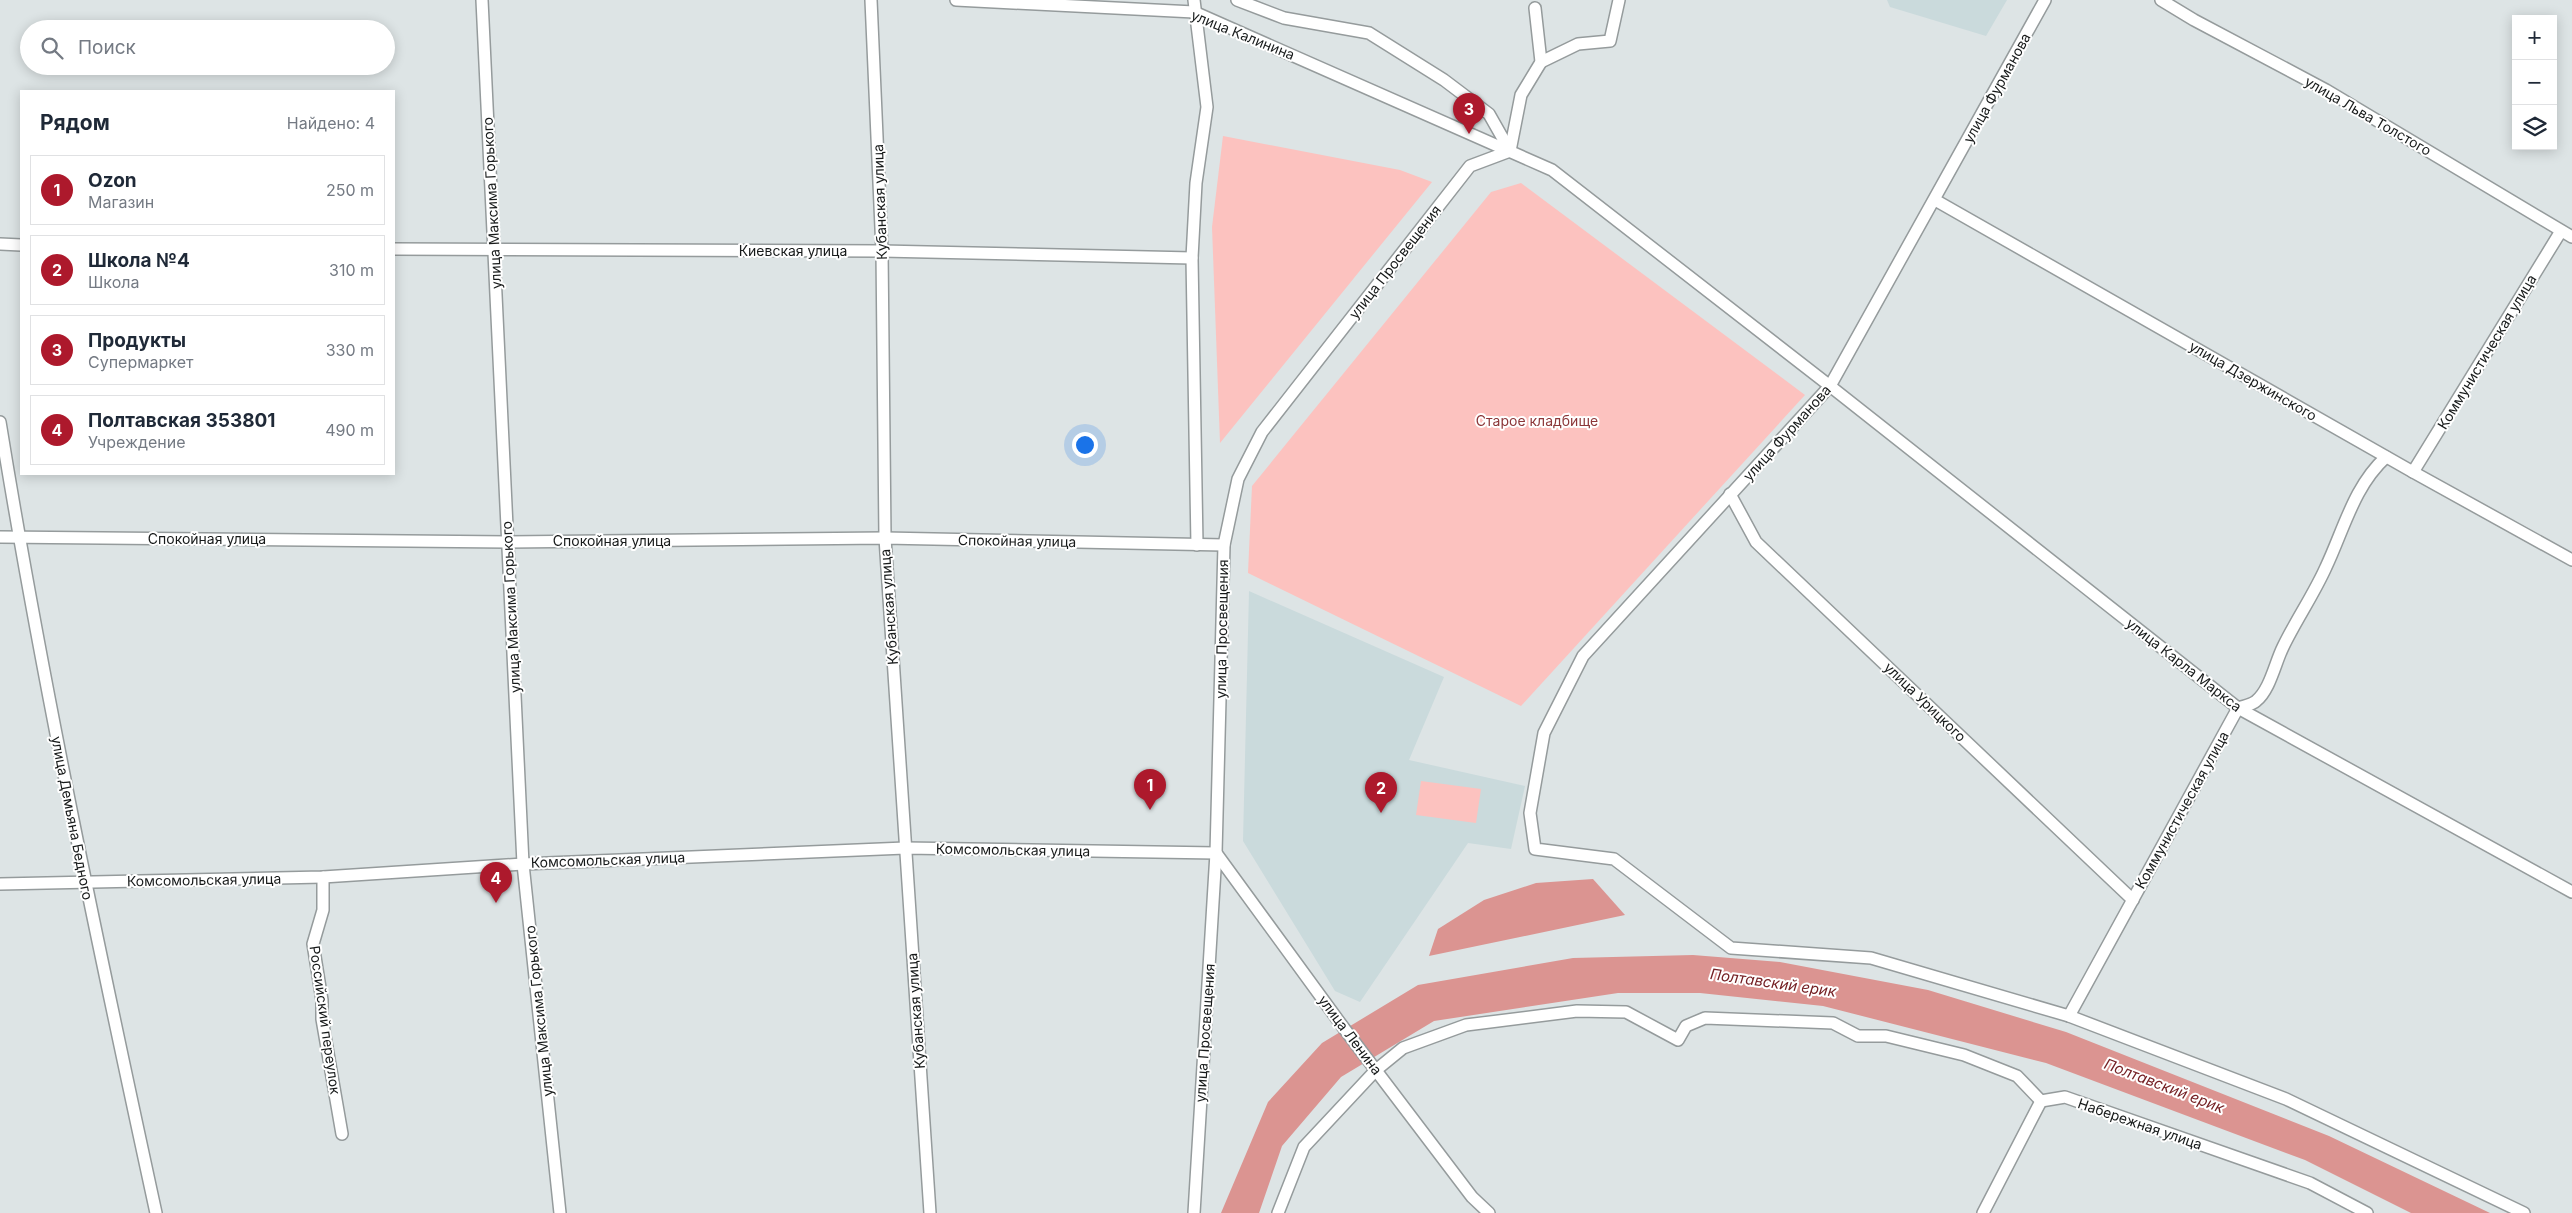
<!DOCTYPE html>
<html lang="ru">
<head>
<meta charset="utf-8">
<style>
  body { margin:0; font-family:Inter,sans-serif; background:#f6f6f7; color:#1f2937 }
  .controls { position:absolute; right:15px; top:15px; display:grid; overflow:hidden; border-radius:0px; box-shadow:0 2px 12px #0003 }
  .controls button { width:45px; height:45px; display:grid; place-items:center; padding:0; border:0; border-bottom:1px solid #e0e1e3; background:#fff; color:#1f2937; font:25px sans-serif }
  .you { position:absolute; left:1084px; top:444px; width:18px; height:18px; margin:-12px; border:4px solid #fff; border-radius:50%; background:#1a73e8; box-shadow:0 0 0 8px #1a73e833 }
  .badge { display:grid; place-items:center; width:32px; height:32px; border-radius:50%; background:#ad192c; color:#fff; font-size:16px; font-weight:700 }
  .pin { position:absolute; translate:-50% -41px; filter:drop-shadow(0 1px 2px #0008) }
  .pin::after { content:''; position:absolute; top:26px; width:18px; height:15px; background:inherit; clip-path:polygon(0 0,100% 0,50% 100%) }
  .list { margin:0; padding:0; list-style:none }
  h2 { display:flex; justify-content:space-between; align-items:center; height:65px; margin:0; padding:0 20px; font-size:21px }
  h2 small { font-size:16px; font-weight:400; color:#747a83 }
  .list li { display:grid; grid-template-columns:32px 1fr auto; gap:15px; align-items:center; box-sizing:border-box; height:70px; margin:0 10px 10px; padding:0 10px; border:1px solid #e0e1e3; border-radius:0px }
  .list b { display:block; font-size:19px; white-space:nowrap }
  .list p { margin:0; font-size:16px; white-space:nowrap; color:#747a83 }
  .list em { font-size:16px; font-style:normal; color:#747a83 }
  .icon { flex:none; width:28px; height:28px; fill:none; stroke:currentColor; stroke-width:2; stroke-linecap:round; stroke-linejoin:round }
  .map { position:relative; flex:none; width:2572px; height:1213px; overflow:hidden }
  .search { position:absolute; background:#fff; box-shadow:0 2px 12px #0003; left:20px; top:20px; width:375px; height:55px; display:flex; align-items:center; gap:12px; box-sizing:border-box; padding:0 18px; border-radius:28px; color:#747a83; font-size:19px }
  .panel { position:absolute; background:#fff; box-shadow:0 2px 12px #0003; left:20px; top:90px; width:375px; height:385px; border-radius:0px }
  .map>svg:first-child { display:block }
</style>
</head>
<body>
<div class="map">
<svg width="2572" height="1213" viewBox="0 0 2572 1213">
  <rect width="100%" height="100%" fill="#dde4e5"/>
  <g fill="#cadadc">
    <polygon points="1887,0 2007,0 1986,36 1890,7"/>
    <polygon points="1249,591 1444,677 1409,760 1525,786 1511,849 1468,843 1360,1002 1335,991 1243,841"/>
  </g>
  <g fill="#fcc2bf">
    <polygon points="1223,136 1400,170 1432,182 1220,443 1212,227"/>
    <polygon points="1521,183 1805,395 1521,706 1248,573 1252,486 1491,192"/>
    <polygon points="1421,781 1481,789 1476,823 1416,815"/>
  </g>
  <g fill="#db9491">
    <polygon points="1593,879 1625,915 1429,956 1438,929 1484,900 1536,883"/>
    <polygon points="1693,955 1780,962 1928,990 2066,1032 2329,1136 2490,1213 2411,1213 2305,1160 2046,1063 1823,1006 1700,993 1618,993 1434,1021 1341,1077 1282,1146 1259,1213 1221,1213 1268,1102 1322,1043 1418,985 1573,958"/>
  </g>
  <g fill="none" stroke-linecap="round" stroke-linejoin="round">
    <defs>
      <g id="street">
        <polyline points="482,0 523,864 560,1213"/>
        <polyline points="871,0 882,251 885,538 930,1213"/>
        <polyline points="956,0 1194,12 1552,170 1830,386 2238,708 2572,892"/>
        <polyline points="1194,0 1207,107 1196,183 1192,258 1197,545"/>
        <polyline points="1237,0 1284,18 1369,33 1444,80 1489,114 1510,151"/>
        <polyline points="2045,0 1830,386 1583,656 1544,733 1530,813 1535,849 1614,859 1731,948 1871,958 2069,1016 2286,1099 2524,1213"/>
        <polyline points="2161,0 2194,20 2326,90 2572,237"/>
        <polyline points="1541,62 1578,44 1610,41 1619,0"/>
        <polyline points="1510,151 1521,95 1541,62 1535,8"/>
        <polyline points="1935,200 2413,472 2572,560"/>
        <polyline points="0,244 21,245"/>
        <polyline points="394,249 882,251 1192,258"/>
        <path d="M0 422C43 687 99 950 156 1213"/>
        <polyline points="2413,472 2561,231"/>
        <polyline points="1730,494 1756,542 2133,900"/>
        <polyline points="0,537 508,542 885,538 1224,545"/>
        <polyline points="323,877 323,910 313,944 322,1000 322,1019 342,1134"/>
        <polyline points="0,884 323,877 523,864 905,848 1216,853 1343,1027 1472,1197 1489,1213"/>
        <path d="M2069 1016 2238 708C2243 706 2252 705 2256 701 2270 690 2275 663 2283 647 2296 620 2314 594 2326 567 2344 529 2354 486 2386 457"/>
        <polyline points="1194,1213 1216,853 1224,545 1238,479 1262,432 1470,166 1510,151"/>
        <polyline points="1278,1213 1304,1147 1376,1070 1403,1048 1466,1025 1577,1011 1626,1012 1678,1040 1686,1026 1705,1018 1833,1023 1858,1036 1886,1036 1964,1055 2017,1076 2041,1101 2065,1097 2310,1183 2367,1213"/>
        <polyline points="1983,1213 2041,1101"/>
      </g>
    </defs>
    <use href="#street" stroke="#959b9c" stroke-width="14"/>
    <use href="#street" stroke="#fff" stroke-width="11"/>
  </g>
  <g text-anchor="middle" stroke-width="4" stroke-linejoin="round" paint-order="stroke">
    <g font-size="14" fill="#171a1a" stroke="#fff">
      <text transform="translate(1243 35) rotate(22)" y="5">улица Калинина</text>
      <text transform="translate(1997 88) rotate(-61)" y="5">улица Фурманова</text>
      <text transform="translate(2368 116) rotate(30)" y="5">улица Льва Толстого</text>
      <text transform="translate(880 202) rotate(-92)" y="5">Кубанская улица</text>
      <text transform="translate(492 203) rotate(-93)" y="5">улица Максима Горького</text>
      <text x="793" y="256">Киевская улица</text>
      <text transform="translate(1395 262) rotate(-52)" y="5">улица Просвещения</text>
      <text transform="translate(2487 352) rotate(-59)" y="5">Коммунистическая улица</text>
      <text transform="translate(2253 381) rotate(30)" y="5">улица Дзержинского</text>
      <text transform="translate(1787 433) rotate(-48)" y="5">улица Фурманова</text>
      <text x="207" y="544">Спокойная улица</text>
      <text x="612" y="546">Спокойная улица</text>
      <text transform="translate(1017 541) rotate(1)" y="5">Спокойная улица</text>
      <text transform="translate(511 607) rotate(-93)" y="5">улица Максима Горького</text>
      <text transform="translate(889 607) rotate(-94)" y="5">Кубанская улица</text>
      <text transform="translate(1222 629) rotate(-89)" y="5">улица Просвещения</text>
      <text transform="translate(2184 665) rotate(38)" y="5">улица Карла Маркса</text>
      <text transform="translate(1925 702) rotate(44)" y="5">улица Урицкого</text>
      <text transform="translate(2182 810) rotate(-61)" y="5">Коммунистическая улица</text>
      <text transform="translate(72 818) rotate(79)" y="5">улица Демьяна Бедного</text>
      <text transform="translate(1013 850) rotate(1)" y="5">Комсомольская улица</text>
      <text transform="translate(608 860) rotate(-2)" y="5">Комсомольская улица</text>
      <text transform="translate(204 880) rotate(-1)" y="5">Комсомольская улица</text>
      <text transform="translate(539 1011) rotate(-96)" y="5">улица Максима Горького</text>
      <text transform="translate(916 1011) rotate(-94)" y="5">Кубанская улица</text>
      <text transform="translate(325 1020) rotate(82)" y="5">Российский переулок</text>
      <text transform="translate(1205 1033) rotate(-86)" y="5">улица Просвещения</text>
      <text transform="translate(1350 1035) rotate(53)" y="5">улица Ленина</text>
      <text transform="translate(2140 1124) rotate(19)" y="5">Набережная улица</text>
    </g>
    <g font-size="14" fill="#8c3739" stroke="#fff">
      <text x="1537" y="426">Старое кладбище</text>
    </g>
    <g font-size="15" font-style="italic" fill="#752125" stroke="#fff">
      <text transform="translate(1773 983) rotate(8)" y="5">Полтавский ерик</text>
      <text transform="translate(2164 1086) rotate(21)" y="5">Полтавский ерик</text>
    </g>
  </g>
</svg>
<div class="controls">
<button>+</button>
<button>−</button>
<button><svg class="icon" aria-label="layers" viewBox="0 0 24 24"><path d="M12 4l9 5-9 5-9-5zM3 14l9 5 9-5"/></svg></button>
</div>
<div class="you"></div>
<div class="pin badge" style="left:1150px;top:810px">1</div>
<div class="pin badge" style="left:1381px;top:813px">2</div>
<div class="pin badge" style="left:1469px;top:134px">3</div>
<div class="pin badge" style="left:496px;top:903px">4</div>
<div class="search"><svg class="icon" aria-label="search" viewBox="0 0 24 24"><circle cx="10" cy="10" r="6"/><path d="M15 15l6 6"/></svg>Поиск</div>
<section class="panel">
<h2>Рядом<small>Найдено: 4</small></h2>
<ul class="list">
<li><span class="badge">1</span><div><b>Ozon</b><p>Магазин</p></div><em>250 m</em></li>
<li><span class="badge">2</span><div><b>Школа №4</b><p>Школа</p></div><em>310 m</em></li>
<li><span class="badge">3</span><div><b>Продукты</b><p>Супермаркет</p></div><em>330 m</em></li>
<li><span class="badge">4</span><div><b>Полтавская 353801</b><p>Учреждение</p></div><em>490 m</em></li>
</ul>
</section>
</div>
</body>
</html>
